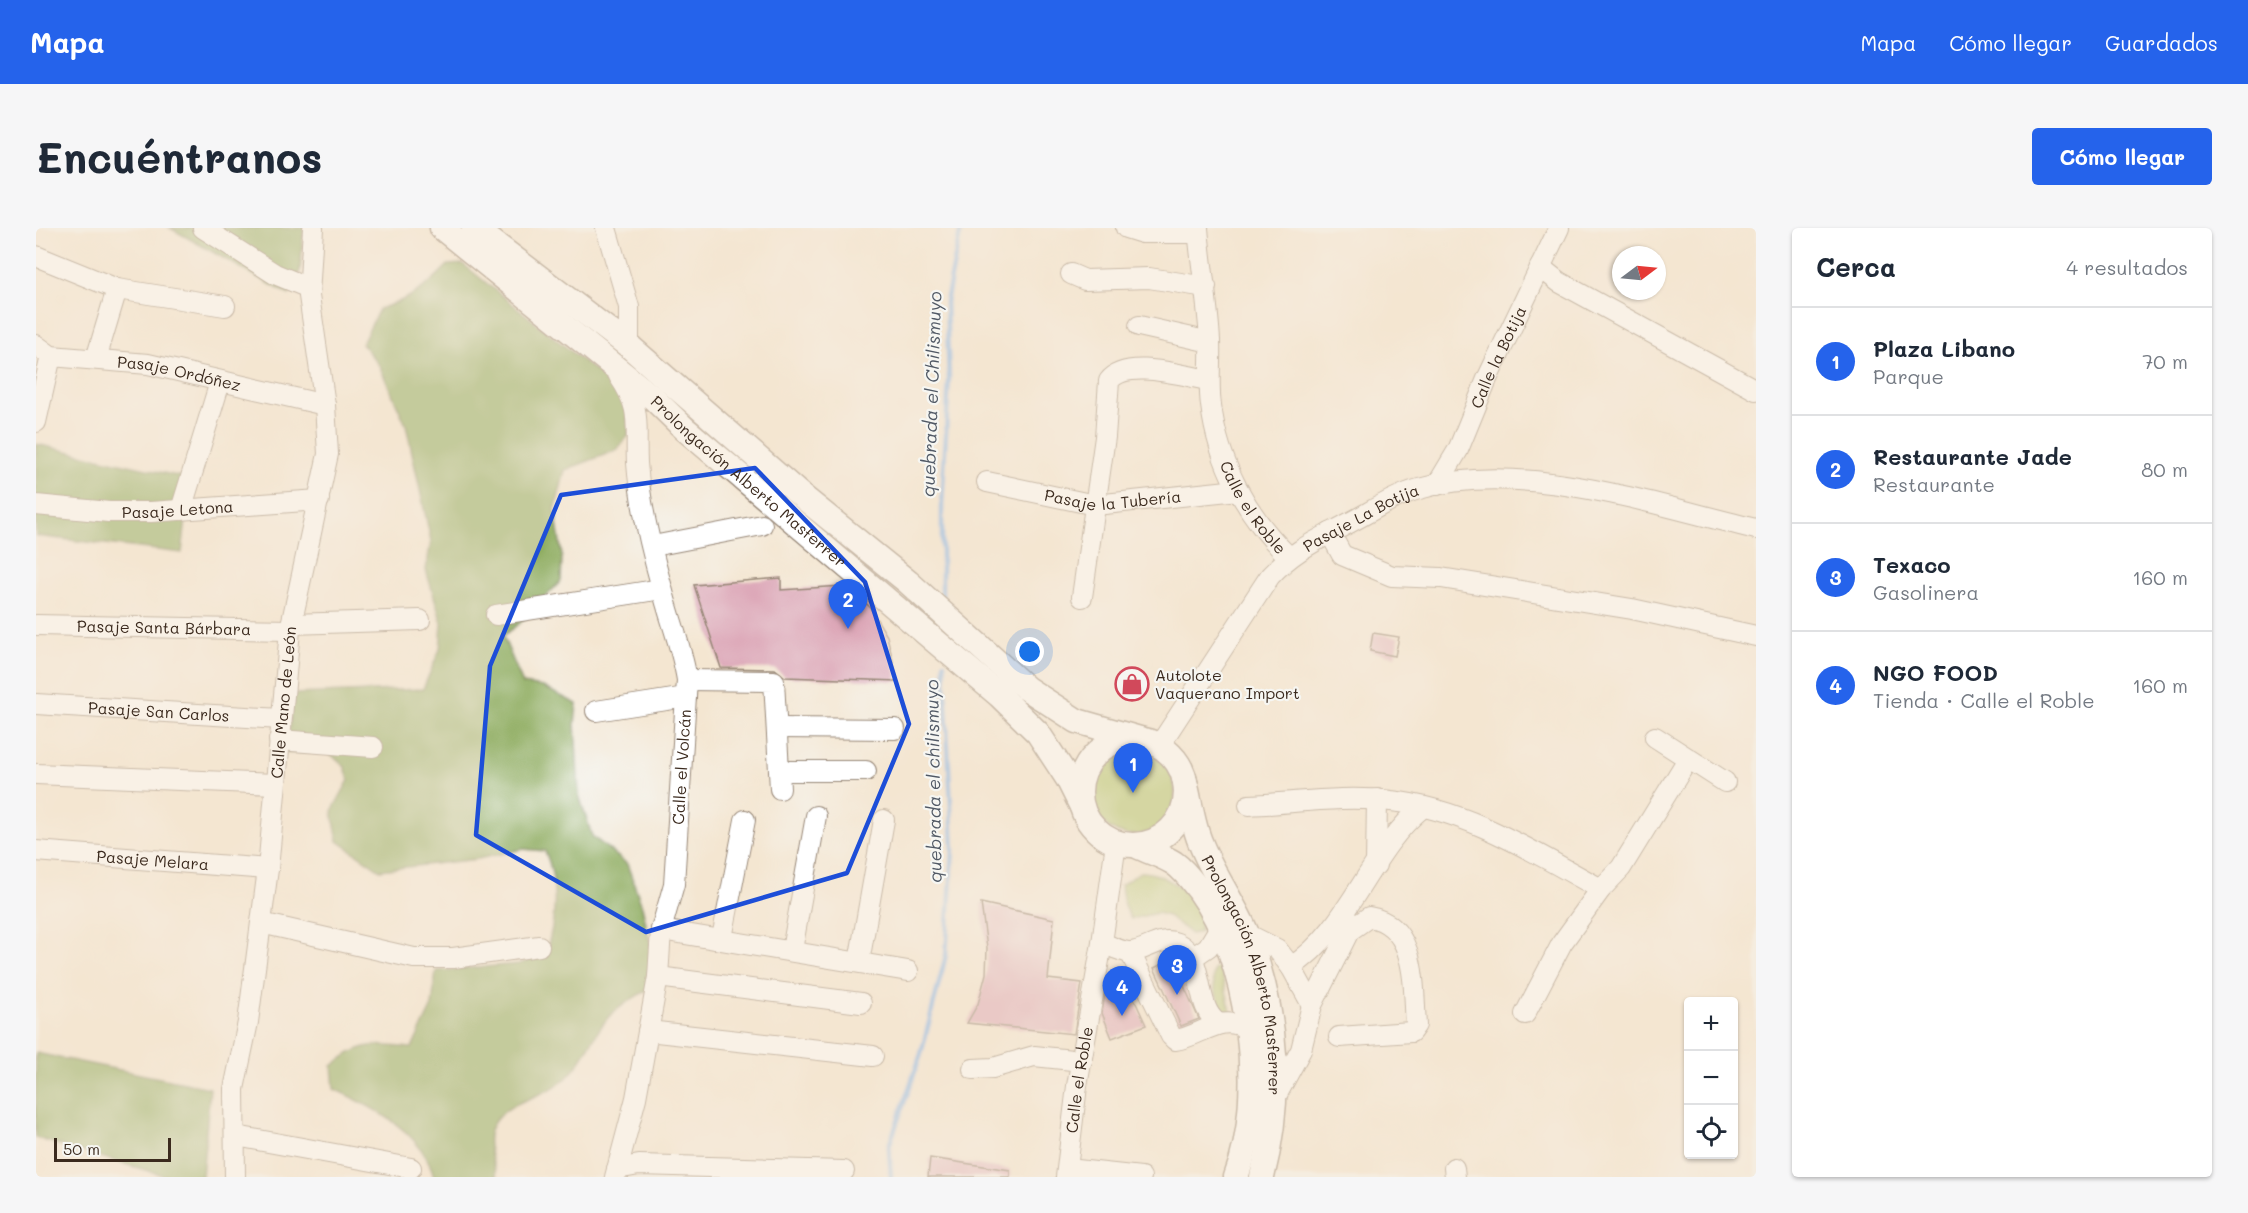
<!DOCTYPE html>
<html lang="es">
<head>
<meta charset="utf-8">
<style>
  body { margin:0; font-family:Mali,sans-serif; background:#f6f6f7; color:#1f2937 }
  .controls { position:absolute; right:18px; bottom:18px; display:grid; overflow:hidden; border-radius:6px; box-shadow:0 2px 4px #0004 }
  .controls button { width:54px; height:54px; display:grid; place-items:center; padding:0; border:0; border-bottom:2px solid #e0e1e3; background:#fff; color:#1f2937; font:30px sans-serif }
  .compass { position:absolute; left:1576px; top:18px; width:54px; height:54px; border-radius:50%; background:#fff; box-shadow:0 2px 4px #0004; rotate:74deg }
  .scale { position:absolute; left:18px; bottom:15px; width:117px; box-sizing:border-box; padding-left:6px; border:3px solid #3b2a1e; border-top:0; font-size:16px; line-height:21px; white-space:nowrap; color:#3b2a1e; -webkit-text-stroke:4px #f6f6f2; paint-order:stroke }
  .you { position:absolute; left:994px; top:424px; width:21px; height:21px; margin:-15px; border:4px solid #fff; border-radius:50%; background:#1a73e8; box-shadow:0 0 0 9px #1a73e833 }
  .badge { display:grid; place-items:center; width:39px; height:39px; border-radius:50%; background:#2563eb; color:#fff; font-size:20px; font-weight:700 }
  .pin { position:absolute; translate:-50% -50px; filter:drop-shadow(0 2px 3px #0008) }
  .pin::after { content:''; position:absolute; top:32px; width:21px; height:18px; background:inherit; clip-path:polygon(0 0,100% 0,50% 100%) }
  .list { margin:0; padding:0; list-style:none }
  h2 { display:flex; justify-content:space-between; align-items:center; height:78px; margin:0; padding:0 24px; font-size:26px }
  h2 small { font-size:20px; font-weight:400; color:#747a83 }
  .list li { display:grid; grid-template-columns:39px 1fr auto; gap:18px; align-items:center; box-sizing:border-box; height:108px; padding:0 24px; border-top:2px solid #e0e1e3 }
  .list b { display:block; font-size:22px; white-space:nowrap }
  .list p { margin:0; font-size:20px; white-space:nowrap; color:#747a83 }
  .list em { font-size:20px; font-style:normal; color:#747a83 }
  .icon { flex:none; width:33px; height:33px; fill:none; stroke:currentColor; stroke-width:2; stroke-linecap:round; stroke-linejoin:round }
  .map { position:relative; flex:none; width:1720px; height:949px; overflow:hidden; border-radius:6px }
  header { display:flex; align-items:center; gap:36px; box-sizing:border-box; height:84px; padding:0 30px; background:#2563eb; color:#fff }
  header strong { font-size:28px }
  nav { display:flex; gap:33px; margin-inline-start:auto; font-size:21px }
  .intro { display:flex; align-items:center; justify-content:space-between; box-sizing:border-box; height:144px; padding:0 36px }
  h1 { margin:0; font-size:42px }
  .button { padding:15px 27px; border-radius:6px; background:#2563eb; color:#fff; font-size:21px; font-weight:700 }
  main { display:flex; gap:36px; padding:0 36px }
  aside { flex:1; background:#fff; border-radius:6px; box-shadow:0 2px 4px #0004 }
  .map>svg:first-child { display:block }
</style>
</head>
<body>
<header>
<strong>Mapa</strong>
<nav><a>Mapa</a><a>Cómo llegar</a><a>Guardados</a></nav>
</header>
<div class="intro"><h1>Encuéntranos</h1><a class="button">Cómo llegar</a></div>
<main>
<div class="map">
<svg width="1720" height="949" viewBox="0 0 1720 949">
  <rect width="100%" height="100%" fill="#f6f6f2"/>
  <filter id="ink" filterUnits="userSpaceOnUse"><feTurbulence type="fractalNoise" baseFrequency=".0167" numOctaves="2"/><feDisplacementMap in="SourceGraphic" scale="12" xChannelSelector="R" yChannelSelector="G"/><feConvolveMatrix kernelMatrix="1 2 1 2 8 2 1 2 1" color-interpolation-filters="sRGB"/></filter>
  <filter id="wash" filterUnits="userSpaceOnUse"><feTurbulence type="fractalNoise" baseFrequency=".008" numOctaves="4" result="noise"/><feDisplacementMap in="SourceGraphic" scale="24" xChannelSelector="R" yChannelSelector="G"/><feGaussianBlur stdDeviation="1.35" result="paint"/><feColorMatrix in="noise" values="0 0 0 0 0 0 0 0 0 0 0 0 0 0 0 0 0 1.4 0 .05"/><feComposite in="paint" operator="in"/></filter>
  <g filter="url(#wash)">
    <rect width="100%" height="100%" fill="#f4e6d1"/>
    <g fill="#afc468" stroke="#757743" stroke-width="1.5">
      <circle cx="1097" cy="565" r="42"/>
      <path d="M1104 644C1132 644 1170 673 1164 704L1155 706 1132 688 1121 685 1095 691 1088 678 1085 657Z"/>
      <path d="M1184 738 1195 784 1187 782C1181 772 1175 753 1178 742Z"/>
    </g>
    <g fill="#8baa5c" stroke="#636a3d" stroke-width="1.5">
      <polygon points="134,0 268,0 264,43 253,67"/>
      <path d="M427 36 589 167 593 207 581 222 529 242 519 282 526 328 525 353 485 394 467 408 487 456 507 459 541 476 539 496 543 567 556 608 591 636 606 678 618 732 616 760C599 768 584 777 571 791 555 810 546 838 526 854 504 871 472 872 457 896 447 913 457 932 461 949H398C387 904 337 879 298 861L296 838C327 812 337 817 376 820L396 778 400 743 483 736 509 727C520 694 523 655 509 623L487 621 442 631 344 642 302 613 296 583 313 552 309 539 292 524 250 525 258 466 387 461 404 421 406 395 390 342 395 313 370 197 343 137 326 116 343 81C374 71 389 61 412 37Z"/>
      <polygon points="0,216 155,251 146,325 0,308"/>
      <polygon points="0,825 174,860 166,949 133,949 0,910"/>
    </g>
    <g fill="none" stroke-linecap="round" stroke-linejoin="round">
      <g stroke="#7bb1ea" stroke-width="4.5">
        <polyline points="906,370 906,277 913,150 910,74 925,0"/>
        <polyline points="855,949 853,918 885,826 910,727 917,621 908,435"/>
      </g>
    </g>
    <g id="blocks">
      <g fill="#dda7b8">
        <polygon points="745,350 745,362 807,358 833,378 851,408 862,453 749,449 739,441 685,440 658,357"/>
        <polygon points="1337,405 1363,409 1359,428 1334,423"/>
        <polygon points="945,675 1018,691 1012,751 1046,755 1038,806 931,795 942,776 950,746 951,720"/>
        <polygon points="1136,732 1163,791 1145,798 1118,740"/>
        <polygon points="1083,749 1090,764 1094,762 1110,797 1076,810 1066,785 1071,754"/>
        <polygon points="894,930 974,942 974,949 892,949"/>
      </g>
    </g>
  </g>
  <g filter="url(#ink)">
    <use href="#blocks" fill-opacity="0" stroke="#988878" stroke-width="1.5"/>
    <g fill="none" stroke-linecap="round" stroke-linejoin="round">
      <defs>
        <g id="minor">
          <polyline points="167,0 239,46 273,60"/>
          <polyline points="570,0 593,79 593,118"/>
          <polyline points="1090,0 1106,5 1162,5"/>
          <path id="s1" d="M1162 0C1165 38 1172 75 1174 113 1175 135 1172 156 1175 177 1182 235 1211 288 1252 328"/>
          <polyline points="0,28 81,61 189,78"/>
          <polyline points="1504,39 1523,54 1720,162"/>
          <polyline points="1035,46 1049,52 1113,50 1170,59"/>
          <polyline points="1103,98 1174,114"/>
          <path id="s2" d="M0 117 15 128 112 136 289 177"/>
          <polyline points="60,131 81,61"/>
          <polyline points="0,194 15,128"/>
          <path id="s3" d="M951 254 1059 277 1202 262"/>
          <path id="s4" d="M1401 257 1422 222 1451 151 1523 0"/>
          <path id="s5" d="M0 277 73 284H115L283 272"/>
          <polyline points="145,282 184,154"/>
          <polyline points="1294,305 1306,327 1356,348 1405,350 1596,381 1720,408"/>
          <polyline points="617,318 726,297"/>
          <path d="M1046 369 1069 209 1073 153C1090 130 1147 148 1173 152"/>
          <polyline points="460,387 626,361"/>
          <polyline points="255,396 384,392"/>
          <path id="s6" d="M0 397 254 402"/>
          <polyline points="651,452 738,453 744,561"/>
          <path id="s7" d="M0 476 245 491"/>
          <polyline points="560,483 650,469"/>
          <polyline points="741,500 859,501"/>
          <polyline points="1619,509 1689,554"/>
          <polyline points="243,512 337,519"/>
          <path id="s8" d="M1123 518 1234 348C1258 322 1282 312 1313 295 1336 283 1358 268 1383 261 1486 231 1618 277 1720 301"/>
          <polyline points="744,543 830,543"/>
          <polyline points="0,546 238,556"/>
          <path d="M1213 577C1259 575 1309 567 1355 573 1431 581 1499 625 1565 661"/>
          <path id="s9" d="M0 623 232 641"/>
          <polyline points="1340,637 1341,571"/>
          <polyline points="225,695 378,730 417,730 503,718"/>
          <polyline points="625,702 872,743"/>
          <path d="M1211 706 1241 721 1255 739C1314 701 1333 623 1386 580"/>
          <polyline points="686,710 709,592"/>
          <path d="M1066 715C1074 718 1084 723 1092 724 1109 725 1123 707 1141 715 1171 729 1157 779 1182 795"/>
          <polyline points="756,722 780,588"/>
          <path d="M1094 724 1135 808 1139 812C1165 809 1185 784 1211 801"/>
          <polyline points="1156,730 1172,719 1184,699"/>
          <polyline points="823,734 848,592"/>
          <polyline points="1255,739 1276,777"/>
          <polyline points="622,749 825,775"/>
          <polyline points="1489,786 1526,715 1565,661 1585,640 1652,531"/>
          <polyline points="612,803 837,828"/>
          <path d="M1303 809 1375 804 1380 797C1377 759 1382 697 1333 689L1313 703"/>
          <polyline points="937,841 957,840 998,828 1046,833"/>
          <polyline points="1239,870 1265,822 1276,777 1313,703 1312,692"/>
          <polyline points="200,908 375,940"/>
          <polyline points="1418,940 1419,949"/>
          <polyline points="581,941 603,937 808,943"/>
          <polyline points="1032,941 1105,949"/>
          <path id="s10" d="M199 949 198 861 212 794 232 641 254 402 292 226 289 177 273 68 277 0"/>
          <path id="s11" d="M579 949 600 870 622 749 625 702 638 656 651 452C646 420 634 392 626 360 615 321 604 275 601 235 599 196 607 183 583 148"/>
          <path id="s12" d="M1030 949 1041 858 1066 715 1080 615"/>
        </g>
        <g id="major">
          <path id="s13" d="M406 0 616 169 650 202 963 467 1002 505 1032 551 1045 577"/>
          <polyline points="438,0 593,118 762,265 872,354 990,460 1041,493 1104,511"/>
          <circle cx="1097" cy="564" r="53"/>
          <path id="s14" d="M1148 550C1154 571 1156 596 1165 616 1178 648 1198 675 1211 706 1242 784 1247 868 1226 949"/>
          <path d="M1101 618C1113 624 1127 628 1138 635 1148 642 1156 653 1163 662 1214 732 1231 868 1200 949"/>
        </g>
      </defs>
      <use href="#minor" stroke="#988878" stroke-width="22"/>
      <use href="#major" stroke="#988878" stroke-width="27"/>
      <use href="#minor" stroke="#fff" stroke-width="20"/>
      <use href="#major" stroke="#fff" stroke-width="24"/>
    </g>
  </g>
  <path d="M0 0H1720V949H0ZM719 240 829 354 873 496 811 645 610 704 440 607 454 438 525 267Z" fill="#f4e6d1" fill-opacity=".55" fill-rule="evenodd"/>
  <path fill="none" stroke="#1d4ed8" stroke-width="4.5" stroke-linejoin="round" d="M719 240 829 354 873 496 811 645 610 704 440 607 454 438 525 267Z"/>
  <defs>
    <symbol id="shop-ring" viewBox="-11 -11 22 22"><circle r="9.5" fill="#f6f6f2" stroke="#d1495b" stroke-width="1.5"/><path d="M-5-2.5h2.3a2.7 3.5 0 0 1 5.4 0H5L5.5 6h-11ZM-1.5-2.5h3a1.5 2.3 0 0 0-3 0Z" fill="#d1495b"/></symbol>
  </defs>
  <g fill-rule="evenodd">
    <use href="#shop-ring" x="1077" y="437" width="38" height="38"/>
  </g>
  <g text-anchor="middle" stroke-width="4.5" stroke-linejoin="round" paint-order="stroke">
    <g font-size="16" fill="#3b2a1e" stroke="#f6f6f2">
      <text dy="6" stroke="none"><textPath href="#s4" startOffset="142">Calle la Botija</textPath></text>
      <text dy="6" stroke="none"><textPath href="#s2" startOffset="148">Pasaje Ordóñez</textPath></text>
      <text dy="6" stroke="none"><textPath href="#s13" startOffset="398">Prolongación Alberto Masferrer</textPath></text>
      <text dy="6" stroke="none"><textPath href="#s3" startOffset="128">Pasaje la Tubería</textPath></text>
      <text dy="6" stroke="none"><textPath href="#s1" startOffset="290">Calle el Roble</textPath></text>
      <text dy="6" stroke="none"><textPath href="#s5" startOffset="142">Pasaje Letona</textPath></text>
      <text dy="6" stroke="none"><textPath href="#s8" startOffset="312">Pasaje La Botija</textPath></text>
      <text dy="6" stroke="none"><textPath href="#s6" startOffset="128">Pasaje Santa Bárbara</textPath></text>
      <text dy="6" stroke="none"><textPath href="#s10" startOffset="478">Calle Mano de León</textPath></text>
      <text dy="6" stroke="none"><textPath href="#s7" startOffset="123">Pasaje San Carlos</textPath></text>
      <text dy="6" stroke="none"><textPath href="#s11" startOffset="417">Calle el Volcán</textPath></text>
      <text dy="6" stroke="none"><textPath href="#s9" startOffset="117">Pasaje Melara</textPath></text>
      <text dy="6" stroke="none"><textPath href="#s14" startOffset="208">Prolongación Alberto Masferrer</textPath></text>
      <text dy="6" stroke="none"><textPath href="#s12" startOffset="98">Calle el Roble</textPath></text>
    </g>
    <g font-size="16" fill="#3b2a1e" stroke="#f6f6f2" text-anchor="start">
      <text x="1119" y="453">Autolote<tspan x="1119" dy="18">Vaquerano Import</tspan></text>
    </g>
    <g font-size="18" font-style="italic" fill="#515965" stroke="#f6f6f2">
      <text transform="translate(896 166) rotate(-88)" y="6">quebrada el Chilismuyo</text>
      <text transform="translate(898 553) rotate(-91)" y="6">quebrada el chilismuyo</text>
    </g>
  </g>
</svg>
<div class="controls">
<button>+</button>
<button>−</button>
<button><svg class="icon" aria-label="locate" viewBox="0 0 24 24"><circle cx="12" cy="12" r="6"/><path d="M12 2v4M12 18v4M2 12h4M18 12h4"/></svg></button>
</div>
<svg class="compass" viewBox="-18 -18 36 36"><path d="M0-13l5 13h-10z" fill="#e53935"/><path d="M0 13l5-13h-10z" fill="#747a83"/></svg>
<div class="scale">50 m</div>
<div class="you"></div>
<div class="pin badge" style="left:1097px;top:565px">1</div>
<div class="pin badge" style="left:812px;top:401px">2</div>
<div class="pin badge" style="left:1141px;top:767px">3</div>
<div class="pin badge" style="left:1086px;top:788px">4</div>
</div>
<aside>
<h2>Cerca<small>4 resultados</small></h2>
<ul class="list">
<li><span class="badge">1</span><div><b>Plaza Libano</b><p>Parque</p></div><em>70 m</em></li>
<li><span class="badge">2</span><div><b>Restaurante Jade</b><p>Restaurante</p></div><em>80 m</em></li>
<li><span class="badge">3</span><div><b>Texaco</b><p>Gasolinera</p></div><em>160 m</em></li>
<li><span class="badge">4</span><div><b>NGO FOOD</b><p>Tienda · Calle el Roble</p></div><em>160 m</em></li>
</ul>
</aside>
</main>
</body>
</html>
